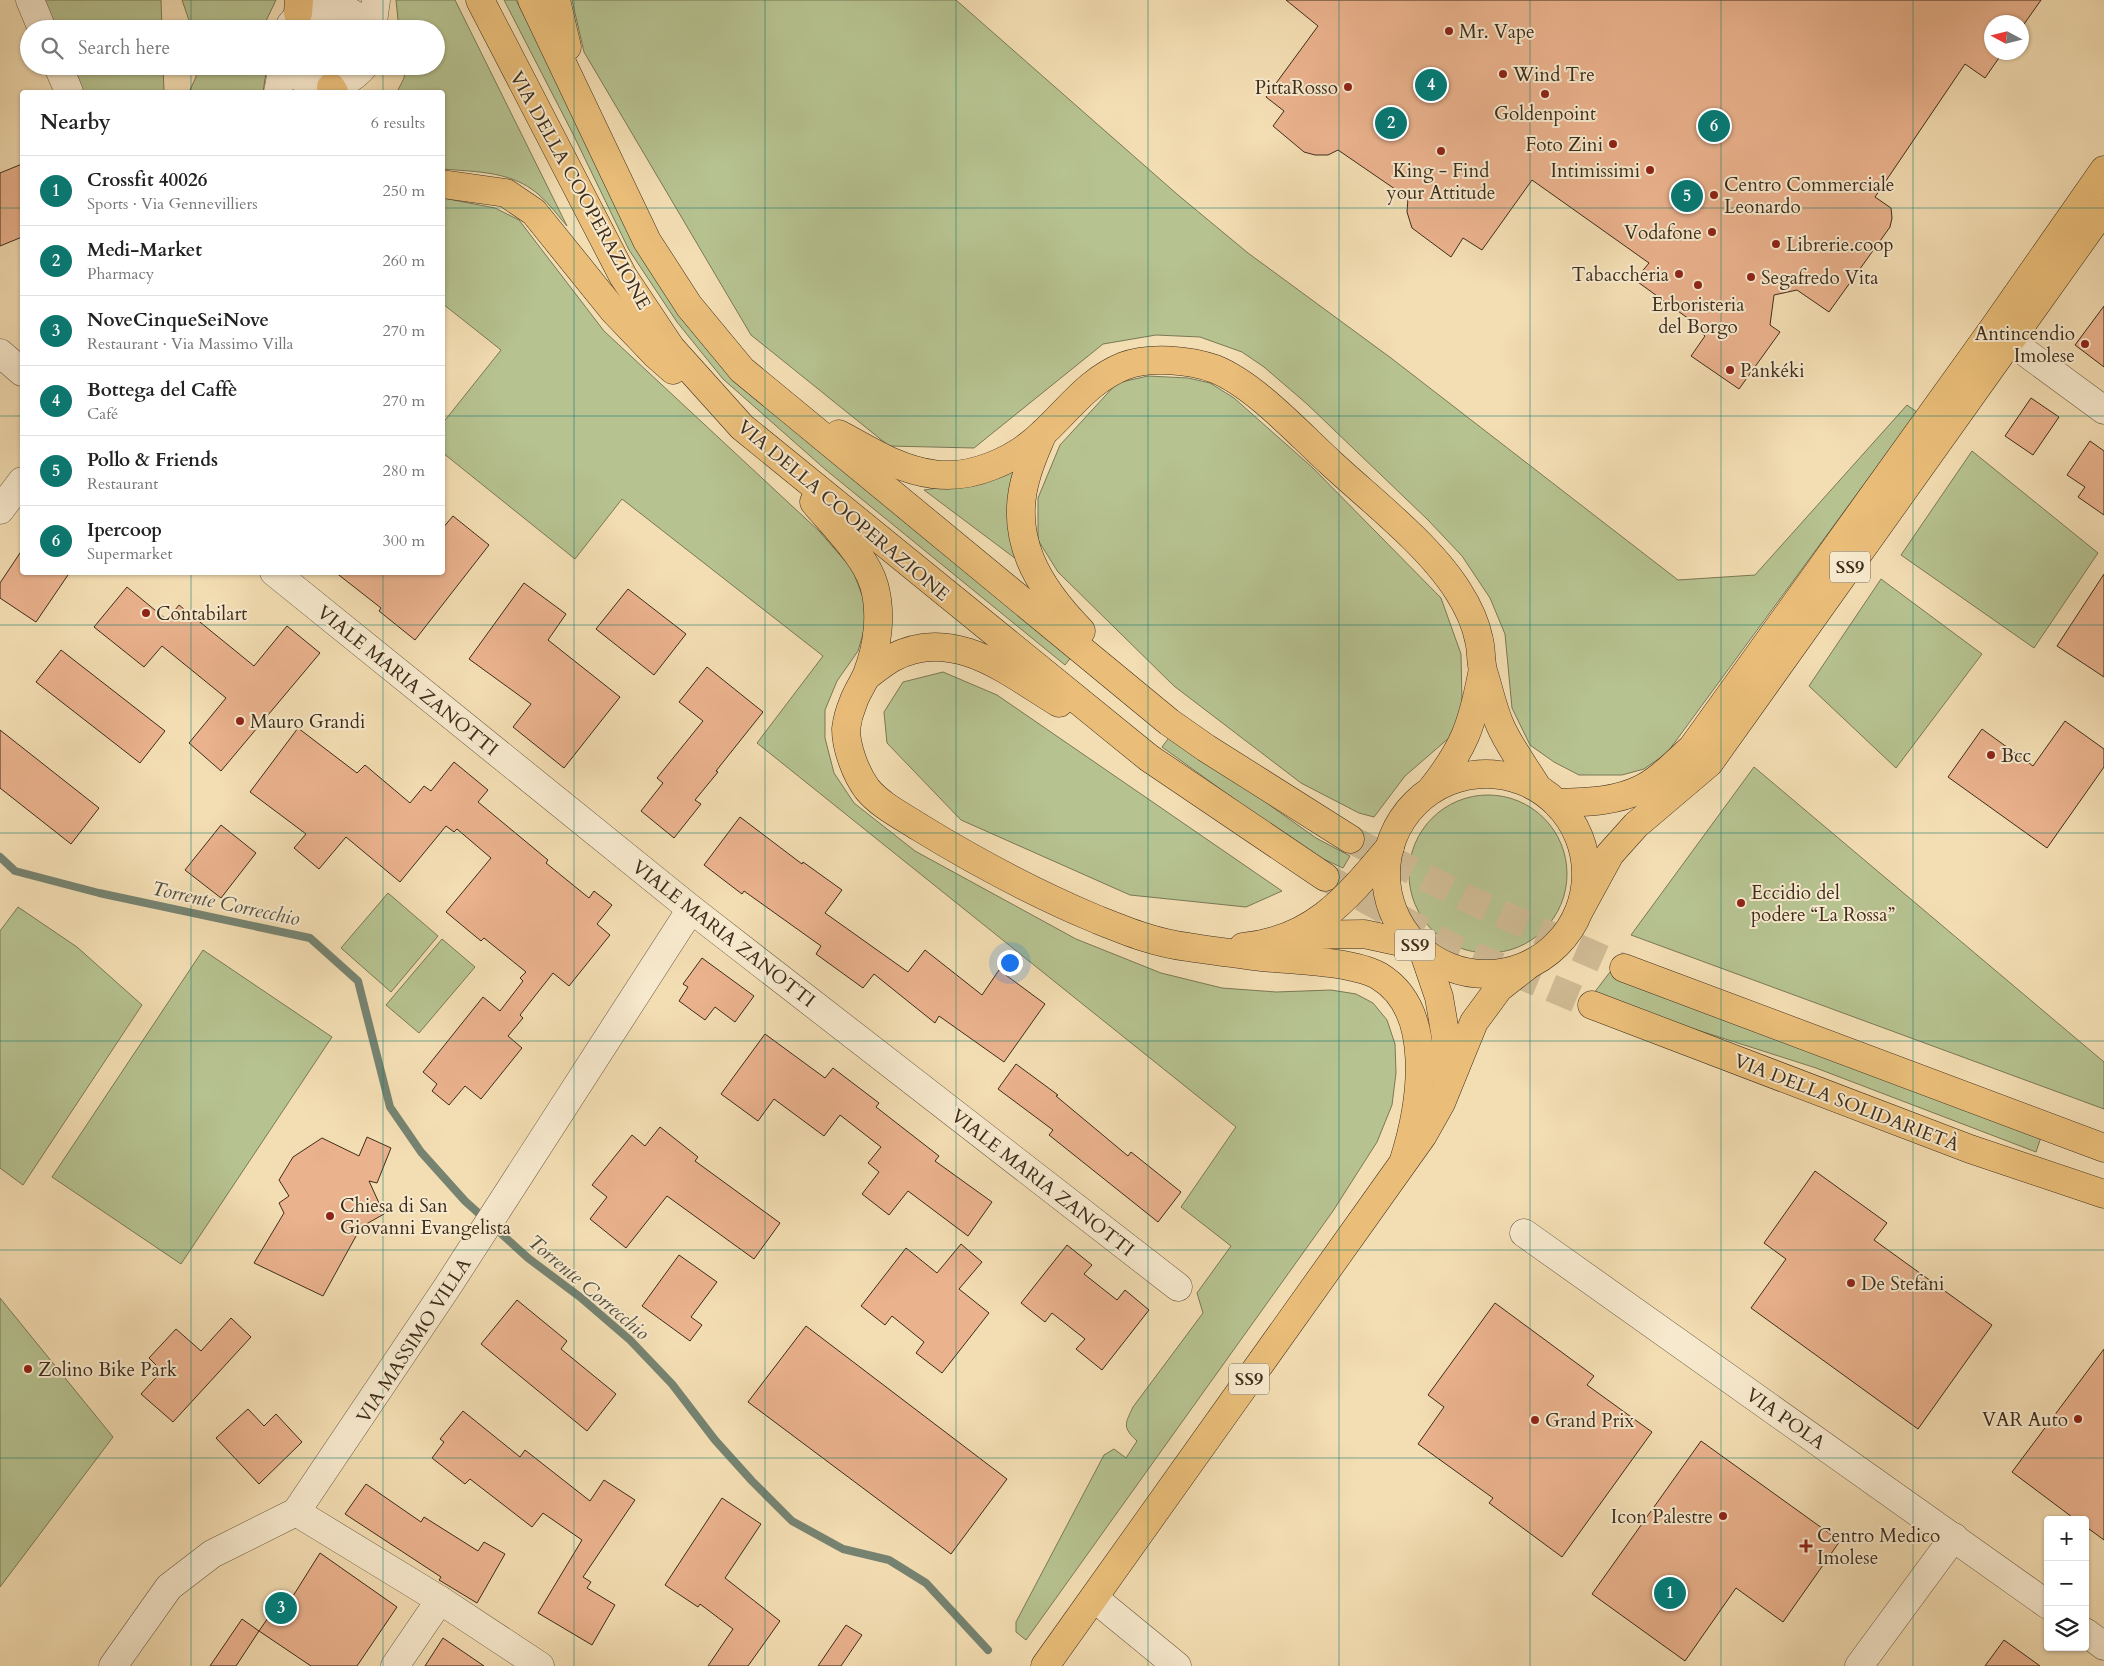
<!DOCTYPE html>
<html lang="en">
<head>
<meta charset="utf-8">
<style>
  body { margin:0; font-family:Cardo,serif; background:#f6f6f6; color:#222 }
  .controls { position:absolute; right:15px; bottom:15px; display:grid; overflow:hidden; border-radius:5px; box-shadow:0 1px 4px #0004 }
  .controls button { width:45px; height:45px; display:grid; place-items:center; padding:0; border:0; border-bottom:1px solid #e0e0e0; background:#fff; color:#222; font:25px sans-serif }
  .compass { position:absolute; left:1984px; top:15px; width:45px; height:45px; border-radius:50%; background:#fff; box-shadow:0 1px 4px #0004; rotate:277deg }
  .you { position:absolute; left:1009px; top:962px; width:18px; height:18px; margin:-12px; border:4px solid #fff; border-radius:50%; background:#1a73e8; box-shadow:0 0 0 8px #1a73e833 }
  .badge { display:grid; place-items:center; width:32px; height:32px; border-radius:50%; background:#0f766e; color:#fff; font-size:16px; font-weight:700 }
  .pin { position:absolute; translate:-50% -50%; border:2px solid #fff; box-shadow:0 1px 5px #0006 }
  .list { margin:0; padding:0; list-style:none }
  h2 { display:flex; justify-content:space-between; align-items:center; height:65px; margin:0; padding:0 20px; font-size:21px }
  h2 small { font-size:16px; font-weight:400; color:#767676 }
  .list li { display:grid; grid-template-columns:32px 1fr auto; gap:15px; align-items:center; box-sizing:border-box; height:70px; padding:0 20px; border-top:1px solid #e0e0e0 }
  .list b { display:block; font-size:19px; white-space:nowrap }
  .list p { margin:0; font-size:16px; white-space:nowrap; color:#767676 }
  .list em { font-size:16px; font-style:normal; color:#767676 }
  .icon { flex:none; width:28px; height:28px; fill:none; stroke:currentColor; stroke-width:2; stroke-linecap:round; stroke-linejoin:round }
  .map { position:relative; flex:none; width:2104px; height:1666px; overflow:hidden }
  .search { position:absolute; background:#fff; box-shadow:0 1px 4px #0004; left:20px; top:20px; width:425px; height:55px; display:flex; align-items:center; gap:12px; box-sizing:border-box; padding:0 18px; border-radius:28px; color:#767676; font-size:19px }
  .panel { position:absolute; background:#fff; box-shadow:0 1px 4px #0004; left:20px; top:90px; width:425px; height:485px; border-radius:5px }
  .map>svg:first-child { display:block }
</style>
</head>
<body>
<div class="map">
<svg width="2104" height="1666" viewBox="0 0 2104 1666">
  <rect width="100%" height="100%" fill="#f3ddb2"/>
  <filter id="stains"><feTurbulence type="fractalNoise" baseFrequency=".004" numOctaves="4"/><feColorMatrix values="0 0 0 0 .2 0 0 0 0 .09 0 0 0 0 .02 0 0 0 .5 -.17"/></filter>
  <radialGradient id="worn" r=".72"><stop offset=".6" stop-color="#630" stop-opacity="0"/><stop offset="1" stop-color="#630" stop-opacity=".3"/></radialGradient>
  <g fill="#b6c290" stroke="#7a7856">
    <polygon points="38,0 161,0 162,29 50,29"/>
    <polygon points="182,0 276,0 266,21 265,29 192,29"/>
    <path d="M396 0H455L567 226C558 216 549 203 538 194 511 171 477 172 443 169L442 92H397L404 78 406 66H436V29H399Z"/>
    <polygon points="504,0 516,0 583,129 686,316 1072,656 1065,665 826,470 723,379 677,322 629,250 573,134"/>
    <polygon points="572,0 956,0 1178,195 1248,253 1391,358 1678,580 1755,575 1907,405 1917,412 1667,753 1644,769 1622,775 1579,775 1554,762 1530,745 1512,708 1505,634 1490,598 1462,556 1428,520 1307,404 1264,367 1242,352 1200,337 1156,335 1103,344 974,448 889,446 751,335 584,52"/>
    <polygon points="66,66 163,66 164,92 77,92"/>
    <polygon points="196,66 267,66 263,92 189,92 196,77"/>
    <path d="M443 198 495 208 519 220 604 331 820 532 852 569 864 600 865 627 858 651 837 681 825 710V738L834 773 854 803 915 851 1076 939 1161 973 1222 988 1276 992 1331 990 1356 994 1373 1003 1387 1020 1395 1044 1396 1073 1392 1105 1377 1142 1333 1211 1026 1640 1016 1632V1622L1104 1455 1114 1449 1126 1458 1137 1441C1122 1427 1125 1424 1133 1407L1203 1313 1197 1293 1231 1246 1181 1207 1236 1127 757 743 823 656 622 499 575 559 443 453 442 424 501 350 443 304Z"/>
    <polygon points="1148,376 1188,378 1210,383 1234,398 1313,468 1441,598 1461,654 1462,702 1457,731 1405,776 1374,817 1359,813 1301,783 1174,686 1058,572 1038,540 1038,498 1060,445 1117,383"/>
    <polygon points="1972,451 2098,553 2034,648 1901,555"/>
    <polygon points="1019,466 1020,562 924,490 978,482"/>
    <polygon points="1881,579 1982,654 1896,768 1809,686"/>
    <polygon points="943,672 997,695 1282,891 1246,907 1130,895 961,820 887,743 884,712 903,682"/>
    <polygon points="1171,735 1316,838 1350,856 1343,868 1308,852 1162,747"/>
    <polygon points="1754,767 2104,1062 2104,1109 1631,935"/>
    <circle cx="1488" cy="874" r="79"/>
    <polygon points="388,893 438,936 391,992 341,948"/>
    <polygon points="18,907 77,947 142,1005 23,1185 0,1168 0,931"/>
    <polygon points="442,939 475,967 419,1033 386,1005"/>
    <polygon points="203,950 332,1037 181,1264 52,1177"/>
    <polygon points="1610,972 1650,991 2041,1137 2036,1152 1816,1068 1641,1012 1594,993"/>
    <polygon points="0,1298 113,1437 0,1587"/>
  </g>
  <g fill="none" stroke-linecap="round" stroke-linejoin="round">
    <polyline stroke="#768371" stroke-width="8" points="0,857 15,871 99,893 310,938 358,981 390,1107 421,1152 465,1201 528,1258 580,1297 630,1340 672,1384 715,1440 752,1481 792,1521 843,1549 889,1560 926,1583 988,1650"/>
  </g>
  <g fill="#eab28d" stroke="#3e2d1c">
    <polygon points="1286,0 2041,0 2022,27 2022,22 1992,22 1992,52 2003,52 1985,78 1965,64 1875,197 1891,208 1892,218 1890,227 1829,312 1797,290 1774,295 1770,325 1780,332 1739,389 1691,356 1705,336 1688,321 1689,319 1635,280 1649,263 1532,180 1482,250 1463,238 1451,257 1412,228 1407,212 1408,198 1338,150 1328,155 1315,155 1304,152 1273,126 1284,111 1266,97 1318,26"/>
    <polygon points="22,164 22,237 0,246 0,173"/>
    <polygon points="2104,306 2104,367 2075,345"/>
    <polygon points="2031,398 2059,417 2033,455 2005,436"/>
    <polygon points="2090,441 2104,451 2104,515 2078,497 2085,487 2067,475"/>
    <polygon points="453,516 489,545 415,640 379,611 381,608 335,572 442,572 442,529"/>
    <polygon points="22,550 22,572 70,572 36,622 0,598 0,583"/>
    <polygon points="2104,574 2104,677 2057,646"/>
    <polygon points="524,583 566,614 548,640 620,697 564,768 513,727 531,704 469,659"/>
    <polygon points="127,587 167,620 179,605 254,666 287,626 320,653 221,771 189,743 226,698 162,646 144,667 94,627"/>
    <polygon points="628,589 686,634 654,675 596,629"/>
    <polygon points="61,650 165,731 140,763 36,682"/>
    <polygon points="707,667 763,712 716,771 718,772 695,800 701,804 674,838 641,811 663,783 657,778 703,721 679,702"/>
    <polygon points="2065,721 2104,749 2104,767 2047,848 1948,777 1982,729 2033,766"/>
    <polygon points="298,728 357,773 365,765 410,803 424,786 431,791 454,762 488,790 478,802 548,860 546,863 589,898 594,891 612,905 597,924 610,935 569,986 553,973 520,1015 523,1018 508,1036 522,1048 481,1099 465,1086 449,1105 432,1091 437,1084 423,1072 483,997 500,1011 523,981 520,978 526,972 484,938 481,941 446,912 491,858 457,829 454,832 446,826 400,882 346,837 319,869 294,848 306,834 250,792"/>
    <polygon points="0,730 99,808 71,844 0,788"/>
    <polygon points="740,817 802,864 803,862 842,890 825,913 908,972 925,950 982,995 999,970 1045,1004 1004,1062 939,1016 935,1023 874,974 863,988 816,954 821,946 744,891 742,894 704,865"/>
    <polygon points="221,825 256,853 221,898 185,870"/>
    <polygon points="702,958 754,996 735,1022 715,1007 705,1020 679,1001 688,987 683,984"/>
    <polygon points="765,1034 825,1078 833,1068 879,1103 876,1107 939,1156 935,1161 992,1202 968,1236 908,1191 889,1215 862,1194 879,1172 868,1163 881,1147 840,1115 824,1136 774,1099 758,1121 721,1094"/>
    <polygon points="1016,1064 1058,1095 1056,1096 1128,1156 1131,1152 1181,1192 1158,1222 1049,1135 1053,1130 998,1089"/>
    <polygon points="660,1127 698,1157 695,1161 780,1223 754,1259 667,1196 626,1248 590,1219 607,1197 592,1185 632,1135 645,1146"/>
    <polygon points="367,1137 391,1148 377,1183 369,1181 384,1214 361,1227 323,1296 254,1263 284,1213 279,1203 289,1196 279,1180 293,1157 322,1138 359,1156"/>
    <polygon points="1815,1171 1887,1223 1874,1240 1992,1325 1918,1429 1751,1308 1786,1259 1764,1243"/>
    <polygon points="961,1244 982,1262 959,1289 989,1313 942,1373 916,1353 924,1342 892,1316 885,1325 861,1306 906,1248 937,1273"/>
    <polygon points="1067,1245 1092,1265 1084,1274 1117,1300 1125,1290 1149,1310 1102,1370 1076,1349 1085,1339 1052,1313 1045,1322 1021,1303"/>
    <polygon points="679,1255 717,1282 691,1317 702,1325 690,1341 642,1306"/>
    <polygon points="517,1300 567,1341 561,1349 616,1394 587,1431 481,1344"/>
    <polygon points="1495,1303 1594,1376 1587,1385 1652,1432 1562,1557 1489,1503 1493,1498 1418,1444 1444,1407 1428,1395"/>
    <polygon points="231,1318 251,1337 173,1422 141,1394 162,1371 149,1358 176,1329 201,1351"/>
    <polygon points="806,1326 1007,1479 951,1554 748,1402"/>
    <polygon points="2104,1349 2104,1540 2085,1526 2085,1520 2076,1520 2012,1472"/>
    <polygon points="248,1409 264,1426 276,1414 302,1442 259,1484 216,1438"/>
    <polygon points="463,1411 520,1457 525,1450 590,1501 604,1480 635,1500 583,1577 591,1582 587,1588 615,1605 592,1645 538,1613 582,1540 543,1513 532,1527 470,1479 465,1484 432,1458 444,1442 440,1439"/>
    <polygon points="1701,1441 1840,1541 1783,1622 1736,1588 1685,1661 1592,1594"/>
    <polygon points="366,1484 421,1522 424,1517 478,1551 484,1542 505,1554 477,1603 439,1580 441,1577 345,1514"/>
    <polygon points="722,1498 761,1524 725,1578 780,1621 748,1666 708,1666 733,1629 700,1604 698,1607 665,1585"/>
    <polygon points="320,1553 397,1607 357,1666 311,1666 259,1631 281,1599 288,1604"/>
    <polygon points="242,1619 259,1631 236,1666 210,1666"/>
    <polygon points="846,1625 862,1635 841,1666 818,1666"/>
    <polygon points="443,1638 484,1666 425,1666"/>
    <polygon points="2004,1640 2040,1666 1985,1666"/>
  </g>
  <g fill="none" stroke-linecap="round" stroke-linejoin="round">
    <g stroke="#cfba94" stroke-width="28" stroke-dasharray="28 14" stroke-linecap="butt">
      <polyline points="1350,839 1472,901 1624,968"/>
      <polyline points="1325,877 1450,946 1592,1005"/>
    </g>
    <defs>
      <g id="minor">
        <polyline points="30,0 42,29"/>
        <path d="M288 29C303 0 353 0 367 29"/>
        <polyline points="372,29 376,0"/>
        <polyline points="58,66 69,92"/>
        <path d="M292 66C309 97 345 89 364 66"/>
        <polyline points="278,92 283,66"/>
        <polyline points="2010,341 2104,410"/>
        <polyline points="0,353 22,372"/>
        <polyline points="0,510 22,481"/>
        <polyline points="274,572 691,909 1178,1287"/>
        <polyline points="1524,1233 2048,1605"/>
        <polyline points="296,1512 440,1600 540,1666"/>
        <polyline points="1094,1598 1177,1666"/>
        <polyline points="2085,1632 2104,1646"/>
        <polyline points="113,1666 169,1587 212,1554 296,1512 448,1286 691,909"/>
        <polyline points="395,1666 440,1600"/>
        <polyline points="1859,1666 1954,1537"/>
      </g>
      <g id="major">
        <circle cx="1486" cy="874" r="100"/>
        <path d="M1557 803C1585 802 1615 802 1641 789 1660 780 1676 762 1692 748L1993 329 2104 170"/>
        <polyline points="1580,909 1610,854 1636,825 1709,763 2104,209"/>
        <polyline points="1424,953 1439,997 1446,1038 1445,1077"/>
        <polyline points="1045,1666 1423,1135 1441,1103 1474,1022 1499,988 1527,966"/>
      </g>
      <g id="highway">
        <polyline points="480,0 623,276 671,348 742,427 1149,758 1325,877"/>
        <polyline points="532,0 647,241 689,306 742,370 1169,722 1206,748 1350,839"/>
        <polyline points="556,0 567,47"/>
        <polyline points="298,13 299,0"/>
        <polyline points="331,87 334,92"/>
        <polyline points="442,184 506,193 534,212 613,310 656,355 673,370"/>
        <path d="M839 434C869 450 899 470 933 474 971 480 1016 460 1043 433 1070 408 1089 380 1124 366 1150 356 1190 360 1215 369 1255 385 1300 435 1332 464 1372 501 1429 545 1458 591 1467 605 1476 624 1479 640 1482 651 1480 663 1484 674 1489 690 1493 709 1500 725 1509 746 1525 767 1537 787"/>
        <path d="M1042 435C1037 447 1031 460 1027 474 1007 537 1038 587 1081 631"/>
        <path d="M814 502C833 525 866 557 874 585 882 613 878 646 867 674 863 684 856 693 853 703 850 710 847 721 846 729 846 748 856 774 867 789 880 805 902 816 919 827 976 862 1034 893 1096 919 1126 931 1155 943 1188 947 1212 951 1238 954 1262 957 1293 960 1352 961 1379 976 1437 1011 1421 1106 1404 1160"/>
        <path d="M867 676C875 670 883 663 892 658 954 625 1009 673 1059 703"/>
        <path d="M1431 790C1464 748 1472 726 1482 674"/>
        <polyline points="1298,935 1364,934 1415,945"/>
        <path d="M1243 947C1314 940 1347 898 1390 847"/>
        <polyline points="1624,968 2104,1148"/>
        <polyline points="1592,1005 1970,1149 2104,1194"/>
      </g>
    </defs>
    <use href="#minor" stroke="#6b5942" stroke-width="29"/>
    <use href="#major" stroke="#3e2d1c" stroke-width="29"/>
    <use href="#highway" stroke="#3e2d1c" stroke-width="29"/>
    <use href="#minor" stroke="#f7e9cd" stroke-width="28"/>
    <use href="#major" stroke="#eabe79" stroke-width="28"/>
    <use href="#highway" stroke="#eabe79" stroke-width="28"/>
  </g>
  <path fill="none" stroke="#0f766e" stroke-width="1" stroke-opacity="0.55" d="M191 0V29M383 0V29M574 0V1666M765 0V1666M956 0V1666M1148 0V1666M1339 0V1666M1530 0V1666M1721 0V1666M1913 0V1666M191 66V92M383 66V92M0 208H22M442 208H2104M0 416H22M442 416H2104M191 572V1666M383 572V1666M0 625H2104M0 833H2104M0 1041H2104M0 1250H2104M0 1458H2104"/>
  <g fill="#8f2418" stroke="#f7e9cd" stroke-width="2">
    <circle cx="1449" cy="31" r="5"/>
    <circle cx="1503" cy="74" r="5"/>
    <circle cx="1348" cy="87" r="5"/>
    <circle cx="1545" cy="94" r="5"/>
    <circle cx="1613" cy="144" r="5"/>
    <circle cx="1441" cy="151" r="5"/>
    <circle cx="1650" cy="170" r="5"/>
    <circle cx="1714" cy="195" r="5"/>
    <circle cx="1712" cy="232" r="5"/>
    <circle cx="1776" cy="244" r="5"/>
    <circle cx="1679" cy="274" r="5"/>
    <circle cx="1751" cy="277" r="5"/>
    <circle cx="1698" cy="285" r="5"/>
    <circle cx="2085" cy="344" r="5"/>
    <circle cx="1730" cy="370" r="5"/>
    <circle cx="146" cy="613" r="5"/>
    <circle cx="240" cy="721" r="5"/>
    <circle cx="1991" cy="755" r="5"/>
    <circle cx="1741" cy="903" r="5"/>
    <circle cx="330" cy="1216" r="5"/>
    <circle cx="1851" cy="1283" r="5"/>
    <circle cx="28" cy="1369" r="5"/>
    <circle cx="2078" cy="1419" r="5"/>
    <circle cx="1535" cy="1420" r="5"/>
    <circle cx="1723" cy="1516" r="5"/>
    <path d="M1803.5 1538.5h5v5h5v5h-5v5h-5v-5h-5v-5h5z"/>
  </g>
  <g text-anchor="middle" stroke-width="4" stroke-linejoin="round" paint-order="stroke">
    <g fill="#f7e9cd" stroke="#766551" stroke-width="1">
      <rect x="1830" y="551.5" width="40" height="31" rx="4"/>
      <rect x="1395" y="929.5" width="40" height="31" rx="4"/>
      <rect x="1229" y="1363.5" width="40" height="31" rx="4"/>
    </g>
    <g font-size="18" font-weight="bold" fill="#3e2d1c">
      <text x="1850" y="573">SS9</text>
      <text x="1415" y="951">SS9</text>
      <text x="1249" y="1385">SS9</text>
    </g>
    <g font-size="19" fill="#3e2d1c" stroke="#f7e9cd" text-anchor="start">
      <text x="1459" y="38">Mr. Vape</text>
      <text x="1513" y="81">Wind Tre</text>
      <text x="1338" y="94" text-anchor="end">PittaRosso</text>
      <text x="1545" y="120" text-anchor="middle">Goldenpoint</text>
      <text x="1603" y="151" text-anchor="end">Foto Zini</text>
      <text x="1441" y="177" text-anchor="middle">King - Find<tspan x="1441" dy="22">your Attitude</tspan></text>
      <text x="1640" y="177" text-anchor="end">Intimissimi</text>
      <text x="1724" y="191">Centro Commerciale<tspan x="1724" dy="22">Leonardo</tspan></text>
      <text x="1702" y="239" text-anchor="end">Vodafone</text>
      <text x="1786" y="251">Librerie.coop</text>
      <text x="1669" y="281" text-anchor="end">Tabaccheria</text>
      <text x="1761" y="284">Segafredo Vita</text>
      <text x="1698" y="311" text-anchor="middle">Erboristeria<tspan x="1698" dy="22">del Borgo</tspan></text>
      <text x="2075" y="340" text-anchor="end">Antincendio<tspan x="2075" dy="22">Imolese</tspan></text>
      <text x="1740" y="377">Pankéki</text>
      <text x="156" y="620">Contabilart</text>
      <text x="250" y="728">Mauro Grandi</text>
      <text x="2001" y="762">Bcc</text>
      <text x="1751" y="899">Eccidio del<tspan x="1751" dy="22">podere “La Rossa”</tspan></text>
      <text x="340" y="1212">Chiesa di San<tspan x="340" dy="22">Giovanni Evangelista</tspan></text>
      <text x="1861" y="1290">De Stefani</text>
      <text x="38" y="1376">Zolino Bike Park</text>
      <text x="2068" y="1426" text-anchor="end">VAR Auto</text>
      <text x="1545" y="1427">Grand Prix</text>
      <text x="1713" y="1523" text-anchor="end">Icon Palestre</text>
      <text x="1817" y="1542">Centro Medico<tspan x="1817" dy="22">Imolese</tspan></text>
    </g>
    <g font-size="19" fill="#3e2d1c" stroke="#f7e9cd">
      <text transform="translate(581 190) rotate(61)" y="7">VIA DELLA COOPERAZIONE</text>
      <text transform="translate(844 510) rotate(40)" y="7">VIA DELLA COOPERAZIONE</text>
      <text transform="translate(408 680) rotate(39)" y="7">VIALE MARIA ZANOTTI</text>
      <text transform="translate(724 933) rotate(38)" y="7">VIALE MARIA ZANOTTI</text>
      <text transform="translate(1847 1102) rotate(21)" y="7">VIA DELLA SOLIDARIETÀ</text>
      <text transform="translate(1043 1182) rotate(38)" y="7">VIALE MARIA ZANOTTI</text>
      <text transform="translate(413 1340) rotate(-57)" y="7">VIA MASSIMO VILLA</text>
      <text transform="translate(1786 1418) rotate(35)" y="7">VIA POLA</text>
    </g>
    <g font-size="20" font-style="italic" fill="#565140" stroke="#f7e9cd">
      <text transform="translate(226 903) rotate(12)" y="7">Torrente Correcchio</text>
      <text transform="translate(589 1287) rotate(40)" y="7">Torrente Correcchio</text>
    </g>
  </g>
  <rect width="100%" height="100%" filter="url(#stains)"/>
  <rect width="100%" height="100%" fill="url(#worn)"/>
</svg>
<div class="controls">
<button>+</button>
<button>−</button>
<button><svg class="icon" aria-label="layers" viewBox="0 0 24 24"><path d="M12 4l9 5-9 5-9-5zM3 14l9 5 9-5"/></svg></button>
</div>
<svg class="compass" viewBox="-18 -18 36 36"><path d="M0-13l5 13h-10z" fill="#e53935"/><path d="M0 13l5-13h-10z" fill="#767676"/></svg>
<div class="you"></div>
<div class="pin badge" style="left:1670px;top:1593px">1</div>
<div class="pin badge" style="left:1391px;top:123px">2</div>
<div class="pin badge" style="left:281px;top:1608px">3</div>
<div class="pin badge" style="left:1431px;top:85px">4</div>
<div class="pin badge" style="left:1687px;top:196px">5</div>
<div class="pin badge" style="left:1714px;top:126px">6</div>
<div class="search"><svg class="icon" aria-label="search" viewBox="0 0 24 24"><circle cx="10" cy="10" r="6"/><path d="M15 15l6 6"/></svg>Search here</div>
<section class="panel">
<h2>Nearby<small>6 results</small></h2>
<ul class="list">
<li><span class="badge">1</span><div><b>Crossfit 40026</b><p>Sports · Via Gennevilliers</p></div><em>250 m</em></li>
<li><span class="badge">2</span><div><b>Medi-Market</b><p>Pharmacy</p></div><em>260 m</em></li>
<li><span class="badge">3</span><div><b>NoveCinqueSeiNove</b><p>Restaurant · Via Massimo Villa</p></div><em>270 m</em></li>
<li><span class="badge">4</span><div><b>Bottega del Caffè</b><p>Café</p></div><em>270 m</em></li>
<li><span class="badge">5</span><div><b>Pollo &amp; Friends</b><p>Restaurant</p></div><em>280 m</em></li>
<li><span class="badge">6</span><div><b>Ipercoop</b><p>Supermarket</p></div><em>300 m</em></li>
</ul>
</section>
</div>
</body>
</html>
